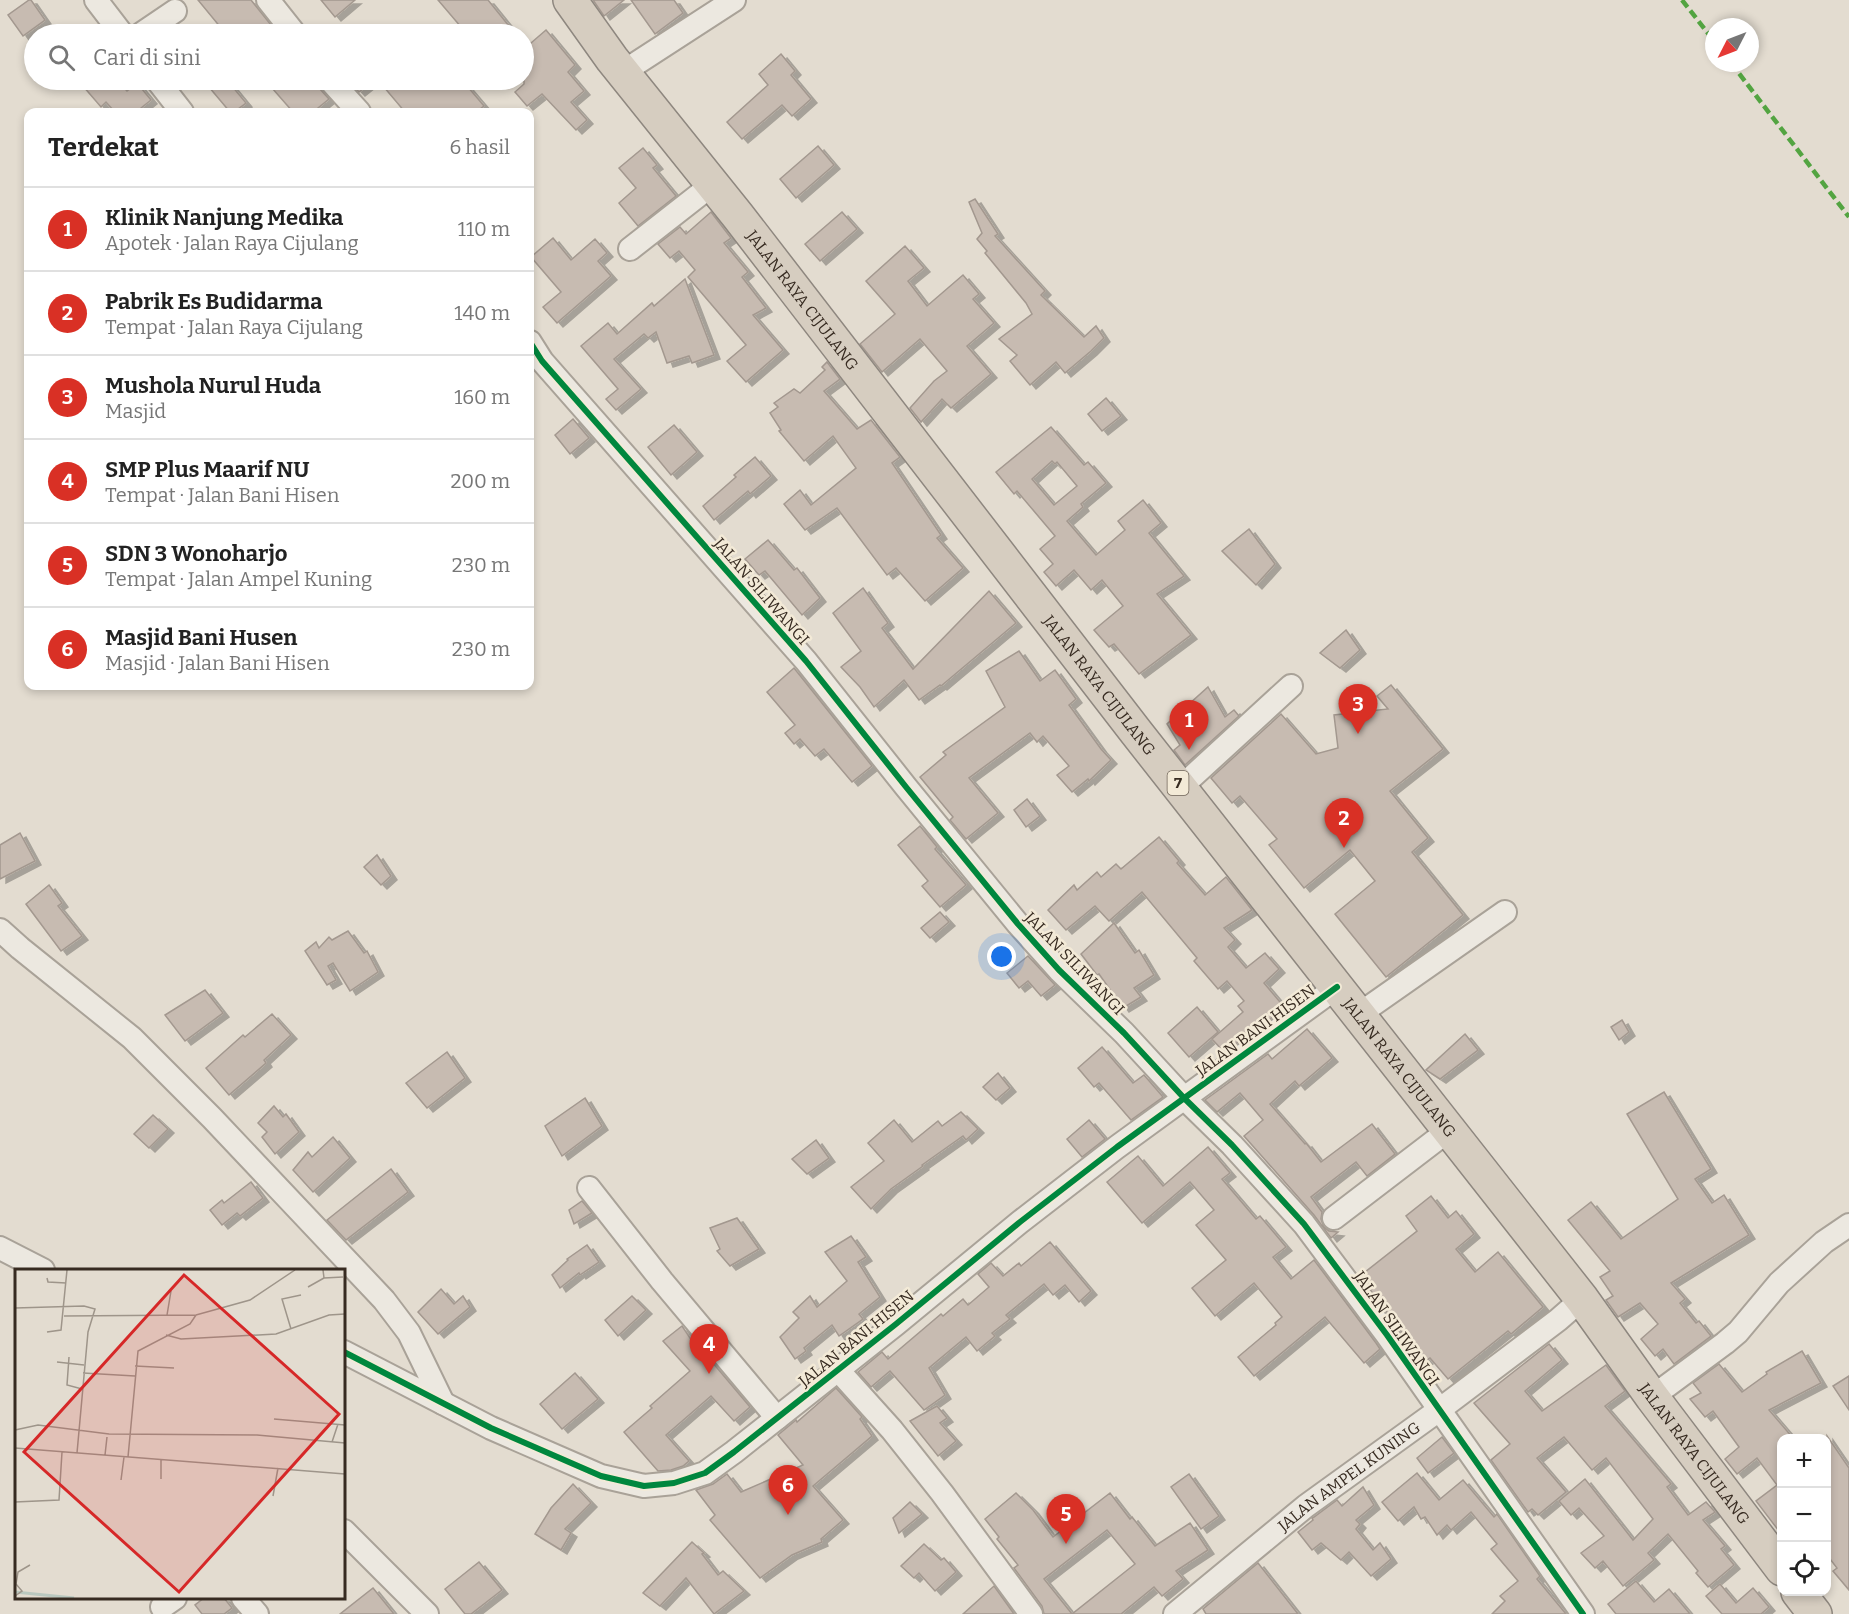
<!DOCTYPE html>
<html lang="id">
<head>
<meta charset="utf-8">
<style>
  body { margin:0; font-family:Bitter,serif; background:#f6f6f6; color:#222 }
  .controls { position:absolute; right:18px; bottom:18px; display:grid; overflow:hidden; border-radius:12px; box-shadow:0 3px 9px #0003 }
  .controls button { width:54px; height:54px; display:grid; place-items:center; padding:0; border:0; border-bottom:2px solid #e0e0e0; background:#fff; color:#222; font:30px sans-serif }
  .compass { position:absolute; left:1705px; top:18px; width:54px; height:54px; border-radius:50%; background:#fff; box-shadow:0 3px 9px #0003; rotate:228deg }
  .you { position:absolute; left:1002px; top:957px; width:21px; height:21px; margin:-15px; border:4px solid #fff; border-radius:50%; background:#1a73e8; box-shadow:0 0 0 9px #1a73e833 }
  .badge { display:grid; place-items:center; width:39px; height:39px; border-radius:50%; background:#d93025; color:#fff; font-size:20px; font-weight:700 }
  .pin { position:absolute; translate:-50% -50px; filter:drop-shadow(0 2px 3px #0008) }
  .pin::after { content:''; position:absolute; top:32px; width:21px; height:18px; background:inherit; clip-path:polygon(0 0,100% 0,50% 100%) }
  .list { margin:0; padding:0; list-style:none }
  h2 { display:flex; justify-content:space-between; align-items:center; height:78px; margin:0; padding:0 24px; font-size:26px }
  h2 small { font-size:20px; font-weight:400; color:#767676 }
  .list li { display:grid; grid-template-columns:39px 1fr auto; gap:18px; align-items:center; box-sizing:border-box; height:84px; padding:0 24px; border-top:2px solid #e0e0e0 }
  .list b { display:block; font-size:22px; white-space:nowrap }
  .list p { margin:0; font-size:20px; white-space:nowrap; color:#767676 }
  .list em { font-size:20px; font-style:normal; color:#767676 }
  .icon { flex:none; width:33px; height:33px; fill:none; stroke:currentColor; stroke-width:2; stroke-linecap:round; stroke-linejoin:round }
  .map { position:relative; flex:none; width:1849px; height:1614px; overflow:hidden }
  .search { position:absolute; background:#fff; box-shadow:0 3px 9px #0003; left:24px; top:24px; width:510px; height:66px; display:flex; align-items:center; gap:15px; box-sizing:border-box; padding:0 21px; border-radius:33px; color:#767676; font-size:22px }
  .panel { position:absolute; background:#fff; box-shadow:0 3px 9px #0003; left:24px; top:108px; width:510px; height:582px; border-radius:12px }
  .map>svg:first-child { display:block }
</style>
</head>
<body>
<div class="map">
<svg width="1849" height="1614" viewBox="0 0 1849 1614">
  <defs>
    <filter id="shadow"><feDropShadow dx="6" dy="4" stdDeviation="0" flood-color="#0004"/></filter>
  </defs>
  <rect width="100%" height="100%" fill="#e3dcd0"/>
  <g fill="#c7bbb1" stroke="#a3988f" stroke-width="1.5" fill-rule="evenodd" filter="url(#shadow)">
    <polygon points="29,0 31,0 45,20 23,36 8,15"/>
    <polygon points="198,0 251,0 271,25 260,34 226,34"/>
    <polygon points="321,0 355,0 335,17"/>
    <polygon points="438,0 488,0 509,26 499,34 467,34"/>
    <polygon points="593,0 624,0 604,16"/>
    <polygon points="631,0 674,0 683,13 655,34"/>
    <polygon points="546,30 575,65 568,72 584,91 571,102 587,120 576,130 542,94 527,106 515,92 524,84 524,49"/>
    <polygon points="781,54 795,71 791,75 811,99 792,116 782,105 742,139 727,122 768,85 759,74"/>
    <polygon points="91,80 117,80 127,91 137,83 151,100 136,112 115,112 106,102 101,107 83,86"/>
    <polygon points="218,80 227,80 246,103 234,112 230,112 209,87"/>
    <polygon points="265,80 317,80 320,89 329,99 313,112 293,112"/>
    <polygon points="348,80 374,80 359,92"/>
    <polygon points="378,80 462,80 484,106 476,112 405,112"/>
    <polygon points="818,146 834,165 796,198 780,179"/>
    <polygon points="643,148 657,165 653,168 676,196 638,226 619,203 636,188 619,168"/>
    <polygon points="975,199 998,234 995,236 1045,291 1041,295 1084,337 1096,326 1104,338 1091,351 1065,373 1056,362 1030,385 1010,361 1017,355 999,339 1032,314 1026,303 985,253 987,251 977,239 982,233 969,202"/>
    <polygon points="711,212 731,238 724,243 748,272 742,277 766,308 753,315 783,350 746,382 727,361 746,345 688,277 695,270 679,251 670,258 658,244 680,227 686,234"/>
    <polygon points="842,212 857,229 820,261 805,244"/>
    <polygon points="553,238 571,260 595,239 607,253 598,261 611,276 557,323 543,307 561,292 531,257"/>
    <polygon points="905,246 924,268 908,281 927,306 963,275 979,294 973,299 994,323 967,346 991,374 951,408 942,399 921,422 910,408 934,381 947,371 920,339 882,372 860,344 895,314 866,281"/>
    <polygon points="685,279 714,355 692,363 689,356 667,363 656,332 648,338 644,334 614,359 641,389 616,410 606,399 618,389 581,346 608,323 617,334 652,303 654,306"/>
    <polygon points="827,362 840,379 824,391 857,429 871,420 900,457 892,463 941,535 937,538 963,568 925,601 896,568 887,575 837,508 805,530 784,504 800,490 811,505 856,468 833,436 804,461 779,431 781,430 770,413 778,407 774,403 794,389 800,393 825,370 822,367"/>
    <polygon points="1106,398 1121,416 1102,431 1088,414"/>
    <polygon points="573,419 589,438 570,454 555,435"/>
    <polygon points="674,425 697,452 671,475 648,447"/>
    <path d="M1051 427 1084 465 1088 462 1106 483 1081 504 1083 507 1067 521 1096 555 1125 530 1118 521 1143 500 1161 523 1149 533 1184 576 1157 594 1191 635 1139 674 1114 644 1109 647 1094 630 1123 606 1102 580 1091 590 1074 570 1056 586 1044 572 1053 564 1040 549 1055 536 1017 491 1014 494 996 472ZM1052 461 1055 464 1057 462 1077 486 1054 505 1032 479Z"/>
    <polygon points="755,457 771,476 750,494 748,491 714,520 703,506 736,477 734,475"/>
    <polygon points="1249,529 1275,564 1256,585 1222,551"/>
    <polygon points="768,540 794,570 797,568 820,598 802,615 765,571 759,575 745,559"/>
    <polygon points="863,588 888,623 882,628 913,669 989,591 1016,623 941,686 940,685 919,700 904,680 874,707 860,687 841,667 861,651 833,613"/>
    <polygon points="1346,630 1360,650 1340,668 1320,653"/>
    <polygon points="1019,651 1040,681 1055,670 1076,699 1069,705 1101,749 1111,760 1089,781 1088,779 1072,792 1057,775 1069,766 1043,736 1037,742 1030,733 969,778 998,813 966,839 950,820 953,817 920,777 946,755 943,752 1005,707 986,671"/>
    <polygon points="794,668 872,766 852,782 824,749 815,756 800,739 794,744 785,733 795,725 767,692"/>
    <polygon points="1391,685 1443,749 1390,791 1428,838 1412,852 1463,915 1386,977 1335,914 1375,881 1350,850 1304,888 1269,845 1277,839 1240,796 1232,803 1211,778 1281,714 1316,754 1338,748 1334,715 1388,709 1377,696"/>
    <polygon points="1208,687 1225,717 1234,710 1239,716 1185,765 1174,750 1180,745 1167,724"/>
    <polygon points="1027,799 1040,816 1026,827 1014,810"/>
    <polygon points="920,826 937,847 935,849 966,885 940,907 922,886 928,881 898,845"/>
    <polygon points="20,833 35,861 0,879 0,845"/>
    <polygon points="1159,837 1179,861 1177,863 1205,895 1226,877 1252,910 1224,928 1235,940 1228,947 1246,968 1265,953 1279,969 1264,983 1285,1008 1224,1052 1212,1039 1243,1012 1238,1006 1244,1001 1227,981 1218,989 1194,961 1197,958 1142,892 1109,921 1095,906 1066,930 1048,910 1074,885 1077,890 1097,872 1101,877 1116,864 1121,869"/>
    <polygon points="377,855 391,876 381,885 364,867"/>
    <polygon points="49,885 62,903 58,906 82,936 61,951 26,904"/>
    <polygon points="940,912 949,922 930,938 921,928"/>
    <polygon points="1114,923 1135,953 1139,950 1154,975 1134,988 1141,997 1123,1008 1099,974 1097,975 1081,954"/>
    <polygon points="348,931 364,953 367,951 378,972 350,991 333,963 328,966 336,980 327,985 305,951 316,942 319,948 329,937 332,940"/>
    <polygon points="1028,956 1055,985 1041,996 1028,981 1019,988 1007,973"/>
    <polygon points="205,990 223,1013 185,1041 165,1015"/>
    <polygon points="1197,1007 1218,1032 1189,1057 1168,1033"/>
    <polygon points="272,1014 291,1035 264,1060 266,1063 229,1095 206,1068 243,1035 245,1037"/>
    <polygon points="1622,1020 1629,1032 1619,1040 1611,1027"/>
    <polygon points="1307,1029 1332,1058 1299,1086 1295,1081 1270,1104 1305,1144 1306,1143 1321,1162 1372,1124 1395,1154 1367,1176 1356,1162 1311,1197 1322,1212 1321,1219 1324,1227 1329,1231 1338,1232 1331,1238 1314,1215 1244,1136 1263,1120 1240,1093 1217,1112 1205,1100 1268,1054 1272,1059"/>
    <polygon points="1465,1034 1478,1050 1440,1079 1426,1070"/>
    <polygon points="1102,1047 1133,1083 1144,1075 1163,1097 1131,1120 1099,1083 1094,1087 1078,1068"/>
    <polygon points="447,1052 465,1078 427,1108 406,1083"/>
    <polygon points="998,1073 1010,1088 996,1100 983,1087"/>
    <polygon points="1664,1092 1711,1169 1695,1179 1712,1203 1724,1195 1749,1235 1671,1283 1685,1299 1680,1303 1696,1323 1699,1321 1711,1336 1674,1364 1663,1349 1655,1356 1641,1339 1658,1324 1640,1303 1618,1317 1606,1300 1613,1296 1600,1277 1610,1271 1568,1220 1591,1202 1621,1239 1678,1199 1627,1114"/>
    <polygon points="585,1098 602,1126 562,1156 545,1126"/>
    <polygon points="274,1106 283,1117 286,1114 299,1132 275,1154 262,1137 267,1132 258,1123"/>
    <polygon points="961,1112 978,1129 966,1140 963,1136 922,1165 923,1166 891,1189 871,1209 851,1187 884,1161 868,1143 894,1120 912,1142 938,1121 942,1126"/>
    <polygon points="153,1115 168,1129 149,1148 134,1134"/>
    <polygon points="1089,1120 1105,1139 1082,1157 1067,1139"/>
    <polygon points="333,1137 350,1158 313,1192 293,1170 308,1152 312,1157"/>
    <polygon points="816,1140 829,1158 807,1174 792,1159"/>
    <polygon points="1208,1147 1230,1173 1222,1179 1256,1219 1260,1216 1286,1247 1273,1257 1291,1279 1314,1260 1376,1343 1380,1349 1364,1363 1325,1317 1254,1376 1238,1357 1276,1325 1275,1323 1282,1317 1254,1283 1215,1316 1192,1288 1226,1260 1196,1225 1214,1210 1190,1182 1142,1223 1107,1182 1138,1156 1163,1186"/>
    <polygon points="391,1169 408,1192 346,1240 327,1220"/>
    <polygon points="251,1182 263,1198 240,1216 237,1213 222,1225 210,1210 222,1200 224,1203"/>
    <polygon points="1431,1196 1448,1218 1456,1211 1474,1234 1456,1249 1475,1272 1498,1252 1543,1307 1511,1334 1508,1331 1448,1379 1430,1358 1425,1361 1406,1338 1360,1276 1417,1231 1406,1216"/>
    <polygon points="582,1201 592,1213 574,1224 569,1210"/>
    <polygon points="737,1218 759,1249 730,1266 717,1251 720,1249 710,1228"/>
    <polygon points="851,1236 866,1257 858,1262 880,1297 859,1314 863,1319 839,1336 832,1325 804,1348 806,1351 795,1359 780,1337 799,1318 793,1312 810,1296 817,1307 847,1281 825,1252"/>
    <polygon points="1050,1242 1091,1291 1079,1302 1065,1285 1053,1295 1044,1284 1006,1315 1010,1319 992,1333 995,1336 977,1351 966,1337 929,1368 945,1395 924,1410 890,1371 871,1387 858,1372 882,1352 888,1359 941,1314 943,1316 963,1299 968,1305 989,1287 978,1274 991,1263 1003,1276 1019,1263 1021,1266"/>
    <polygon points="587,1245 599,1262 580,1275 579,1273 560,1288 552,1275 568,1260 567,1259"/>
    <polygon points="441,1289 454,1304 463,1296 470,1307 438,1334 418,1312"/>
    <polygon points="632,1296 646,1310 618,1336 605,1320"/>
    <polygon points="682,1326 704,1359 707,1356 750,1407 734,1421 711,1396 666,1435 689,1461 683,1466 671,1470 658,1471 624,1432 652,1408 650,1406 690,1371 663,1341"/>
    <polygon points="1549,1344 1562,1360 1525,1391 1542,1411 1606,1365 1625,1391 1605,1406 1671,1484 1667,1487 1688,1515 1706,1502 1715,1512 1703,1520 1725,1546 1721,1549 1734,1565 1708,1587 1696,1573 1698,1571 1668,1534 1648,1553 1654,1560 1623,1586 1603,1561 1595,1568 1581,1553 1604,1536 1579,1508 1571,1515 1559,1501 1585,1479 1633,1540 1653,1519 1606,1458 1592,1470 1564,1437 1537,1458 1566,1492 1538,1515 1532,1509 1528,1512 1491,1460 1510,1444 1474,1403"/>
    <polygon points="1802,1351 1821,1383 1769,1410 1793,1438 1782,1438 1782,1535 1756,1501 1777,1485 1757,1458 1737,1474 1725,1459 1739,1447 1713,1411 1705,1417 1690,1399 1701,1393 1693,1383 1719,1364 1742,1392 1767,1374 1766,1372"/>
    <polygon points="575,1373 598,1399 562,1429 540,1404"/>
    <polygon points="1849,1376 1849,1410 1833,1386"/>
    <polygon points="836,1388 862,1417 860,1419 872,1436 813,1486 843,1520 821,1539 822,1542 792,1555 760,1578 710,1520 715,1515 696,1490 713,1484 727,1474 741,1492 803,1465 778,1435 796,1420 797,1422"/>
    <polygon points="937,1406 947,1418 940,1423 956,1441 938,1456 910,1421"/>
    <polygon points="1827,1436 1849,1468 1849,1590 1833,1571 1837,1568 1827,1555"/>
    <polygon points="1442,1437 1454,1453 1428,1473 1417,1458"/>
    <polygon points="1417,1473 1439,1500 1463,1480 1494,1517 1497,1514 1540,1576 1537,1579 1566,1614 1492,1614 1505,1601 1500,1596 1518,1581 1491,1549 1497,1544 1471,1512 1451,1530 1447,1525 1437,1535 1425,1517 1421,1519 1414,1507 1398,1521 1382,1502"/>
    <polygon points="1189,1474 1219,1516 1201,1529 1171,1487"/>
    <polygon points="573,1484 591,1503 565,1529 571,1533 561,1550 535,1534 551,1508"/>
    <polygon points="1363,1487 1374,1505 1356,1520 1360,1524 1356,1529 1373,1550 1380,1543 1391,1559 1371,1576 1349,1552 1341,1560 1321,1543 1312,1550 1298,1532 1313,1520 1312,1518 1314,1517 1337,1500 1342,1506"/>
    <polygon points="1016,1493 1033,1510 1053,1537 1110,1493 1130,1519 1132,1517 1155,1546 1190,1523 1208,1550 1176,1571 1183,1579 1162,1596 1154,1587 1121,1614 1072,1614 1135,1564 1107,1530 1044,1579 1072,1614 1044,1614 1042,1606 1014,1568 1018,1565 997,1539 999,1537 985,1519"/>
    <polygon points="910,1502 922,1514 899,1533 893,1518"/>
    <polygon points="692,1542 704,1553 702,1554 718,1575 723,1571 744,1591 714,1614 686,1578 660,1606 643,1593"/>
    <polygon points="924,1544 941,1560 944,1558 956,1572 935,1591 919,1573 914,1578 901,1566"/>
    <polygon points="479,1562 502,1590 471,1614 465,1614 445,1589"/>
    <polygon points="1258,1563 1298,1614 1206,1614 1203,1609"/>
    <polygon points="1636,1581 1654,1602 1669,1589 1690,1614 1616,1614 1608,1604"/>
    <polygon points="1720,1584 1736,1603 1753,1588 1769,1607 1761,1614 1722,1614 1706,1596"/>
    <polygon points="994,1586 1014,1614 963,1614"/>
    <polygon points="373,1588 394,1614 340,1614"/>
    <polygon points="204,1598 224,1598 232,1608 224,1614 202,1614 195,1605"/>
  </g>
  <g fill="none" stroke-linecap="round" stroke-linejoin="round">
    <defs>
      <g id="minor">
        <polyline points="96,0 122,34"/>
        <polyline points="268,0 295,34"/>
        <polyline points="141,34 175,11"/>
        <polyline points="623,72 734,0"/>
        <polyline points="157,80 182,112"/>
        <polyline points="330,80 359,112"/>
        <polyline points="630,249 713,184"/>
        <polyline points="530,342 542,361 806,661 906,787 1018,924 1059,970 1124,1033 1184,1098 1232,1145 1304,1224 1387,1335 1583,1614"/>
        <polyline points="1181,787 1291,686"/>
        <polyline points="0,930 20,948 132,1038 212,1118 384,1300 409,1333 443,1403"/>
        <polyline points="1358,1015 1505,912"/>
        <polyline points="589,1188 662,1281 777,1418"/>
        <polyline points="1334,1218 1449,1130"/>
        <polyline points="0,1248 43,1270"/>
        <polyline points="344,1352 491,1428 601,1476 644,1486 674,1483 705,1473 734,1452 896,1324 1020,1222 1117,1147 1337,987"/>
        <polyline points="838,1370 892,1430 942,1493 1031,1614"/>
        <polyline points="1652,1397 1725,1343 1738,1332 1779,1283 1824,1242 1849,1225"/>
        <polyline points="344,1531 427,1614"/>
        <polyline points="243,1598 257,1614"/>
        <polyline points="162,1607 175,1598"/>
        <path id="s1" d="M1175 1614 1306 1506 1439 1410 1558 1320 1582 1299"/>
      </g>
      <g id="highway">
        <path id="s2" d="M570 0 612 59 738 216 1136 732 1582 1299 1652 1397 1782 1569"/>
        <polyline points="1798,1592 1815,1614"/>
      </g>
    </defs>
    <use href="#minor" stroke="#a9a298" stroke-width="26"/>
    <use href="#highway" stroke="#8e877f" stroke-width="36"/>
    <use href="#minor" stroke="#ece8e0" stroke-width="22"/>
    <use href="#highway" stroke="#d6cdc0" stroke-width="33"/>
    <g stroke="#53a441" stroke-width="4.5" stroke-dasharray="9 4.5" stroke-linecap="butt">
      <polyline points="1682,0 1714,41"/>
      <polyline points="1731,63 1849,217"/>
    </g>
    <defs>
      <g id="cycleway">
        <polyline points="530,342 542,361 806,661 906,787 1018,924 1059,970 1124,1033 1184,1098 1232,1145 1304,1224 1387,1335 1583,1614"/>
        <polyline points="344,1352 491,1428 601,1476 644,1486 674,1483 705,1473 734,1452 896,1324 1020,1222 1117,1147 1337,987"/>
      </g>
    </defs>
    <use href="#cycleway" stroke="#f3ead7" stroke-width="10"/>
    <use href="#cycleway" stroke="#00873e" stroke-width="6"/>
  </g>
  <g text-anchor="middle" stroke-width="5" stroke-linejoin="round" paint-order="stroke">
    <rect fill="#f3ead7" stroke="#6f6458" stroke-width="1.5" x="1167.5" y="771" width="21" height="24" rx="4.5"/>
    <g font-size="15" font-weight="bold" fill="#372b21">
      <text x="1178" y="788">7</text>
    </g>
    <g font-size="16" fill="#372b21" stroke="#f3ead7">
      <text dy="6" stroke="none"><textPath href="#s2" startOffset="380">JALAN RAYA CIJULANG</textPath></text>
      <text transform="translate(762 591) rotate(49)" y="6">JALAN SILIWANGI</text>
      <text dy="6" stroke="none"><textPath href="#s2" startOffset="866">JALAN RAYA CIJULANG</textPath></text>
      <text transform="translate(1075 963) rotate(46)" y="6">JALAN SILIWANGI</text>
      <text transform="translate(1255 1030) rotate(-36)" y="6">JALAN BANI HISEN</text>
      <text dy="6" stroke="none"><textPath href="#s2" startOffset="1352">JALAN RAYA CIJULANG</textPath></text>
      <text transform="translate(1397 1328) rotate(55)" y="6">JALAN SILIWANGI</text>
      <text transform="translate(856 1338) rotate(-39)" y="6">JALAN BANI HISEN</text>
      <text dy="6" stroke="none"><textPath href="#s2" startOffset="1838">JALAN RAYA CIJULANG</textPath></text>
      <text dy="6" stroke="none"><textPath href="#s1" startOffset="222">JALAN AMPEL KUNING</textPath></text>
    </g>
  </g>
  <g transform="translate(15 1269)">
    <rect width="330" height="330" fill="#e3dcd0"/>
    <path fill="none" stroke="#bac8bf" stroke-width="3" d="M0 323 59 329"/>
    <path fill="none" stroke="#9e958a" stroke-width="1.5" d="M32 9 33 13 51 14M309 9 328 8M293 18 309 9 308 1M0 39 69 37 80 40 73 63 62 184M152 46 156 22M49 47 181 46 235 31 280 1M276 60 267 30 286 26M32 63 46 61 52 1M151 66 166 70 261 65 314 46 330 45M54 88 52 116 67 120M42 93 69 96M120 97 159 99M68 104 120 107M259 150 330 156M0 161 23 156 94 165 242 166 330 174M317 173 323 155M0 179 330 205M90 186 92 168M113 188 123 82 175 55 181 46M146 191V210M106 211 109 188M258 227 263 199M0 233 44 231 47 183M0 327 7 322 1 315 3 303 15 296"/>
    <path fill="#d62828" fill-opacity="0.15" stroke="#d62828" stroke-width="3" d="M169 6 324 145 164 323 9 183Z"/>
    <rect width="330" height="330" fill="none" stroke="#372b21" stroke-width="3"/>
  </g>
</svg>
<div class="controls">
<button>+</button>
<button>−</button>
<button><svg class="icon" aria-label="locate" viewBox="0 0 24 24"><circle cx="12" cy="12" r="6"/><path d="M12 2v4M12 18v4M2 12h4M18 12h4"/></svg></button>
</div>
<svg class="compass" viewBox="-18 -18 36 36"><path d="M0-13l5 13h-10z" fill="#e53935"/><path d="M0 13l5-13h-10z" fill="#767676"/></svg>
<div class="you"></div>
<div class="pin badge" style="left:1189px;top:750px">1</div>
<div class="pin badge" style="left:1344px;top:848px">2</div>
<div class="pin badge" style="left:1358px;top:734px">3</div>
<div class="pin badge" style="left:709px;top:1374px">4</div>
<div class="pin badge" style="left:1066px;top:1544px">5</div>
<div class="pin badge" style="left:788px;top:1515px">6</div>
<div class="search"><svg class="icon" aria-label="search" viewBox="0 0 24 24"><circle cx="10" cy="10" r="6"/><path d="M15 15l6 6"/></svg>Cari di sini</div>
<section class="panel">
<h2>Terdekat<small>6 hasil</small></h2>
<ul class="list">
<li><span class="badge">1</span><div><b>Klinik Nanjung Medika</b><p>Apotek · Jalan Raya Cijulang</p></div><em>110 m</em></li>
<li><span class="badge">2</span><div><b>Pabrik Es Budidarma</b><p>Tempat · Jalan Raya Cijulang</p></div><em>140 m</em></li>
<li><span class="badge">3</span><div><b>Mushola Nurul Huda</b><p>Masjid</p></div><em>160 m</em></li>
<li><span class="badge">4</span><div><b>SMP Plus Maarif NU</b><p>Tempat · Jalan Bani Hisen</p></div><em>200 m</em></li>
<li><span class="badge">5</span><div><b>SDN 3 Wonoharjo</b><p>Tempat · Jalan Ampel Kuning</p></div><em>230 m</em></li>
<li><span class="badge">6</span><div><b>Masjid Bani Husen</b><p>Masjid · Jalan Bani Hisen</p></div><em>230 m</em></li>
</ul>
</section>
</div>
</body>
</html>
